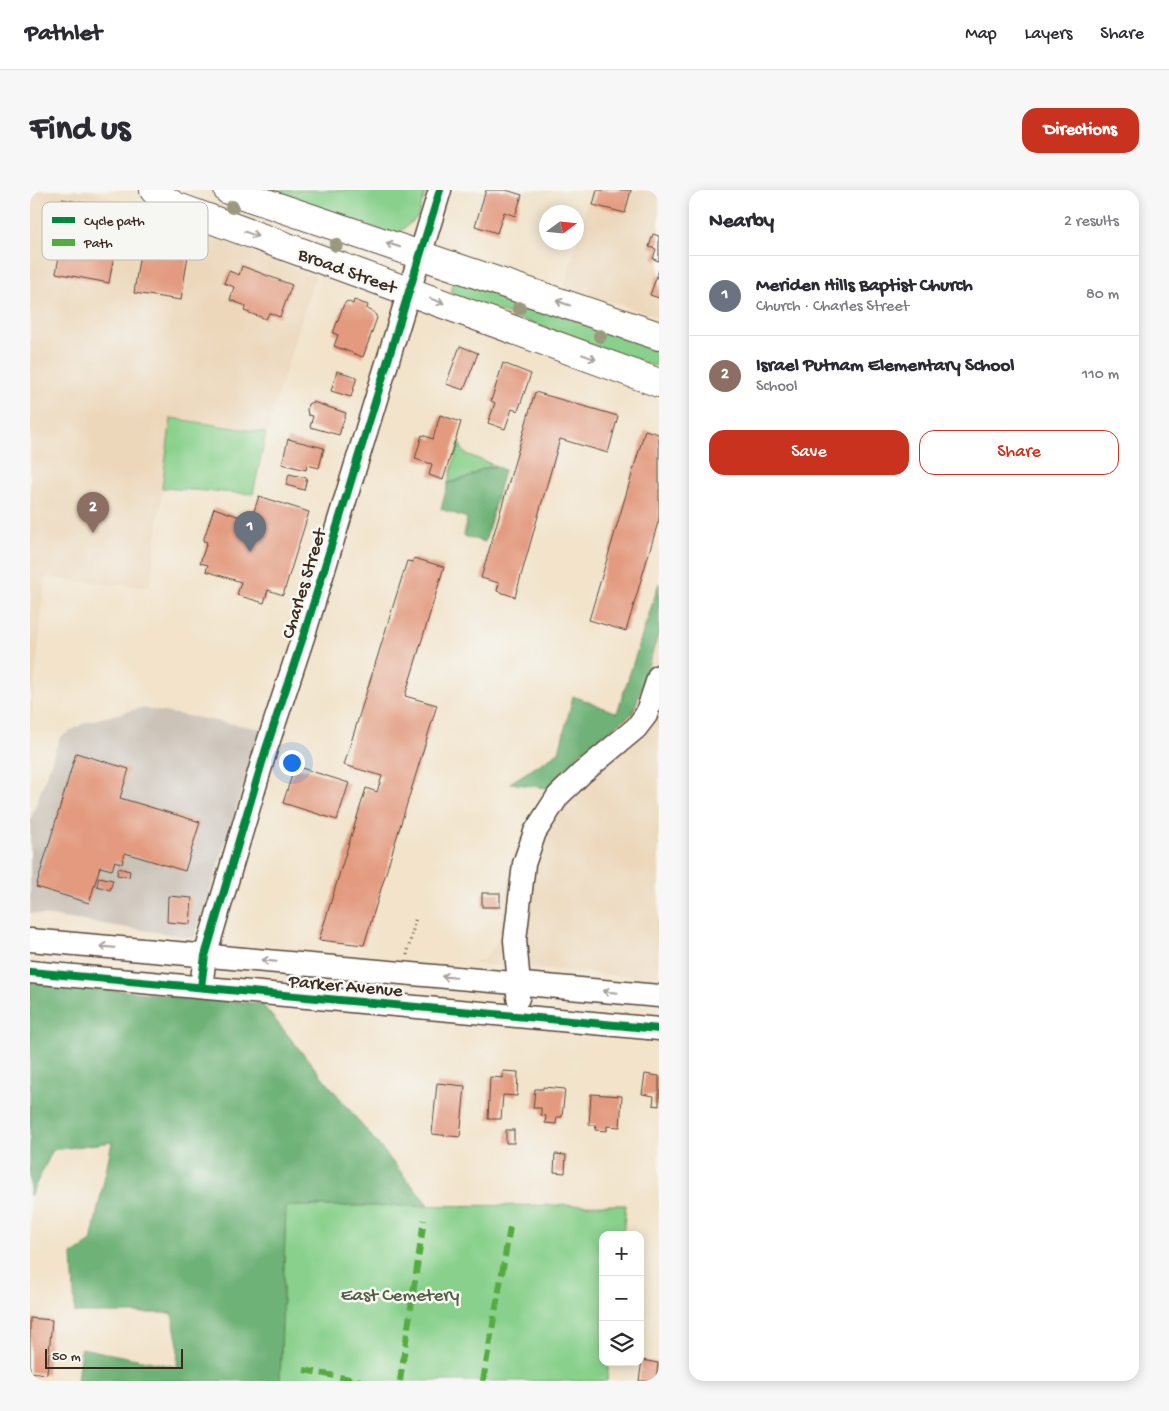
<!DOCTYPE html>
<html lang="en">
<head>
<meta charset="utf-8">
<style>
  body { margin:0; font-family:"Gochi Hand",sans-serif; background:#f7f7f7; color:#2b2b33 }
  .controls { position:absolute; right:15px; bottom:15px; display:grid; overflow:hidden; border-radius:10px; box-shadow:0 2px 12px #0003 }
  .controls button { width:45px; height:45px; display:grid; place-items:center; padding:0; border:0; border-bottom:1px solid #e1e1e2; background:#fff; color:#2b2b33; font:25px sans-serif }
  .compass { position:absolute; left:509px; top:15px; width:45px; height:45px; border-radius:50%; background:#fff; box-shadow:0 2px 12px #0003; rotate:75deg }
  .scale { position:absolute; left:15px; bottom:12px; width:138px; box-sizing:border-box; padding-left:5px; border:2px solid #3b2a1e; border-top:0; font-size:14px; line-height:18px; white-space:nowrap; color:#3b2a1e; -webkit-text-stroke:4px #f6f6f2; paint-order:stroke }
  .you { position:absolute; left:261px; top:572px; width:18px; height:18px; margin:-12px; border:4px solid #fff; border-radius:50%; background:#1a73e8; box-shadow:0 0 0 8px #1a73e833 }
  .badge { display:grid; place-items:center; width:32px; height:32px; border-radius:50%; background:#c8321e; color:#fff; font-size:16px; font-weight:700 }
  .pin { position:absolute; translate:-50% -41px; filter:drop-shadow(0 1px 2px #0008) }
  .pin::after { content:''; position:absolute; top:26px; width:18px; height:15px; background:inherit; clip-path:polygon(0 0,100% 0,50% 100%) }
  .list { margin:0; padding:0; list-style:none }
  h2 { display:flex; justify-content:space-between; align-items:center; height:65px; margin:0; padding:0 20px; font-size:21px }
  h2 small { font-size:16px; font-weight:400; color:#7c7c81 }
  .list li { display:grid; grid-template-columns:32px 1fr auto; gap:15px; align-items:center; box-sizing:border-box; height:80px; padding:0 20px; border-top:1px solid #e1e1e2 }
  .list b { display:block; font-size:19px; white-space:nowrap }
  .list p { margin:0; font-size:16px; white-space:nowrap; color:#7c7c81 }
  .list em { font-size:16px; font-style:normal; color:#7c7c81 }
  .actions { display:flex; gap:10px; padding:15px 20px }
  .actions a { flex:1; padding:11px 0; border:1px solid #c8321e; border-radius:15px; text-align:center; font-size:18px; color:#c8321e }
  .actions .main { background:#c8321e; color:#fff }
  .icon { flex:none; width:28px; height:28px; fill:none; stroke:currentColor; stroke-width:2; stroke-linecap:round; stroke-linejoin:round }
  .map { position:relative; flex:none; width:629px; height:1191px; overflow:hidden; border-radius:15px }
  header { display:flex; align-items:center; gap:30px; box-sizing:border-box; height:70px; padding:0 25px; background:#fff; border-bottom:1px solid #e1e1e2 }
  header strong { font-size:24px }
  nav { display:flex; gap:28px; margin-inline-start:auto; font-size:18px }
  .intro { display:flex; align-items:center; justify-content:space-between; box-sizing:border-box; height:120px; padding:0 30px }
  h1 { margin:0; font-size:35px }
  .button { padding:12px 22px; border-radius:15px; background:#c8321e; color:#fff; font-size:18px; font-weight:700 }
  main { display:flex; gap:30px; padding:0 30px }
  aside { flex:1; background:#fff; border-radius:15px; box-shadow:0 2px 12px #0003 }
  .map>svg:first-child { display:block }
</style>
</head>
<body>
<header>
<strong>Pathlet</strong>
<nav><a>Map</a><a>Layers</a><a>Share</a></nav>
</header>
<div class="intro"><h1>Find us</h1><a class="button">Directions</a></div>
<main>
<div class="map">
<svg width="629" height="1191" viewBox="0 0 629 1191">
  <rect width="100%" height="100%" fill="#f6f6f2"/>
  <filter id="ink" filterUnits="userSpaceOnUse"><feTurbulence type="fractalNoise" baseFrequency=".02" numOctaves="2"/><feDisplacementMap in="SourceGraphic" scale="10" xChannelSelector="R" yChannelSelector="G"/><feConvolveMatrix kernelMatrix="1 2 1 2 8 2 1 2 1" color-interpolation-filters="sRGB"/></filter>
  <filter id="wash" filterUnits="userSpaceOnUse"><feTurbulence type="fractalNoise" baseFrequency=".0096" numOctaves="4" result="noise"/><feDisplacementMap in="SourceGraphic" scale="20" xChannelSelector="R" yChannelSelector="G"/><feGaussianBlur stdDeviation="1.12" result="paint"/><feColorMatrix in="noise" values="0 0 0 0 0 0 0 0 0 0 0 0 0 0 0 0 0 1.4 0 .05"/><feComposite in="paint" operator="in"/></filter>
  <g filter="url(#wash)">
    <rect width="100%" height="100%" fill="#f2e3ca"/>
    <g fill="#ecd7ba">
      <polygon points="0,0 61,0 285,86 236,243 141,228 120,397 15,388 0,546"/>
      <polygon points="561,0 629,0 629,127 535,97"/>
      <polygon points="629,442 629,789 437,773 453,770 467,753 484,662 517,598 554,559 603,523"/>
    </g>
    <polygon fill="#cbc2b8" points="111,518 232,539 165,748 0,723 0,631 30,547 56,532"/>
    <g fill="#88d08b" stroke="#627d54">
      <polygon points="234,0 396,0 388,27 366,45"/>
      <polygon points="427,90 629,158 629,174 622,176 426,106 422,103 421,98"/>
      <polygon points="141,228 236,243 223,304 132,298"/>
      <polygon points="429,252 434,263 466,276 452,279 439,287 418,293"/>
      <polygon points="596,1015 593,1045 573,1045 573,1172 579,1172 577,1191 250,1191 256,1016"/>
    </g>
    <g fill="#6eb277" stroke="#546e4a">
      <polygon points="466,276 474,280 455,352 434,346 437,328 411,319 418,293 439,287 452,279"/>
      <polygon points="629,393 629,442 603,523 554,559 517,598 480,593 529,562 543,506 587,523"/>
      <polygon points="0,792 232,814 399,1016 256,1016 250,1191 47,1191 51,1158 147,1177 148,1155 142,1123 45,1123 42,1065 61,1052 82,952 23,960 0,1006"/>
    </g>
    <g id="blocks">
      <g fill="#e39a7e">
        <polygon points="456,0 476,0 492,5 485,26 474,22 467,43 445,36"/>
        <polygon points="567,0 601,0 595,23 563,15"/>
        <polygon points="32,9 92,20 79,93 26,83 35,35 27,33"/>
        <polygon points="113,43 132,46 131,55 159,59 151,110 104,103"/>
        <polygon points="623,44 629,46 629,71 623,69 626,59 619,57"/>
        <polygon points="212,76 262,95 250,127 239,123 236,129 214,121 216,116 200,110 204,97 194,93 199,81 209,85"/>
        <polygon points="629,80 629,108 620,105"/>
        <polygon points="324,110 338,115 337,119 344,122 347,128 333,167 304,156 308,145 303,143 314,114 317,111 323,114"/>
        <polygon points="430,156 448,163 434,200 416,194"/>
        <polygon points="473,173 501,184 488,221 482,219 475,239 458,233 465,213 461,211"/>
        <polygon points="307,181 327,187 321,207 301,201"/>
        <polygon points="505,202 588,226 578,263 530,249 485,407 467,401 469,393 451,388"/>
        <polygon points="283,212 316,223 309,245 280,237 283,226 278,225 277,220 278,214"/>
        <polygon points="410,225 431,232 413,290 399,285 402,274 385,269 392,245 403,249"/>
        <polygon points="615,240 629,244 629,329 596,441 559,430"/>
        <polygon points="258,249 294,258 289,278 277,275 276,280 252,274"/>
        <polygon points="259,284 277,288 274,300 256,295"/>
        <polygon points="229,306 279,322 253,405 238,400 234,413 207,405 211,392 176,381 178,375 170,373 177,352 173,351 184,318 213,328 215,322 223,324"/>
        <polygon points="384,368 414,377 375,506 407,515 334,755 289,750 336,598 347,602 352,586 314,575 377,371 383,372"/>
        <polygon points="46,563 99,579 90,608 170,632 155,681 95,663 92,674 85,671 82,680 70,677 59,713 6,697"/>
        <polygon points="265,576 319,593 307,630 253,613"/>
        <polygon points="88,678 100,681 99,687 87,685"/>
        <polygon points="69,687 83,690 80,700 67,696"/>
        <rect x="452" y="703" width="18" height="14"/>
        <polygon points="138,706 162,708 160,734 137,732"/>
        <polygon points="473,881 488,882 487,906 473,905 471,929 458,929 460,887 473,888"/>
        <polygon points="615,884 629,886 629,916 623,915 624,906 612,904"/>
        <polygon points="407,893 435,896 430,947 402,944"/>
        <polygon points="513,897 535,899 532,927 527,927 526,934 515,933 516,926 511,925 511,918 503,918 505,899 513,899"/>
        <polygon points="561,904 592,906 590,937 577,936 577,941 565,940 566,935 559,935"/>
        <rect x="476" y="940" width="8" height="13"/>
        <polygon points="525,964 536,965 535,983 524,982"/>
        <polygon points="0,1128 22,1130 17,1184 0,1182"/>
        <polygon points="612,1170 628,1173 626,1191 609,1191"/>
      </g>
    </g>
  </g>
  <g filter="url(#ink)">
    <use href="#blocks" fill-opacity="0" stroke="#564638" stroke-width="1"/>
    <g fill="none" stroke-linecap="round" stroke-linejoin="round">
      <defs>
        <g id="minor">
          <polyline points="0,750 629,806"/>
          <polyline points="0,782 629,839"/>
          <polyline points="171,797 175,766 236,559 276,438 410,0"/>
          <polyline points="488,808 489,794 485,750 494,674 505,642 528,606 552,583 606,538 616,525 629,486"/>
        </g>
        <g id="major">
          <polyline points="124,0 132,8 145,16 629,193"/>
          <polyline points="198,0 629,146"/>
        </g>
      </defs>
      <use href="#minor" stroke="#564638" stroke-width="25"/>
      <use href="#major" stroke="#564638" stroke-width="30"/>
      <polyline stroke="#564638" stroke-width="3" stroke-dasharray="1 4" stroke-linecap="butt" points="377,765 386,727"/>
      <use href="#minor" stroke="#fff" stroke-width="22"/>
      <use href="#major" stroke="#fff" stroke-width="28"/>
      <g stroke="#55ab43" stroke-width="6" stroke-dasharray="12 6" stroke-linecap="butt">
        <polyline points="274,1180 331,1191"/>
        <polyline points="370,1191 394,1030"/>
        <polyline points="453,1191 481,1032"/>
      </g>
      <defs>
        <g id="cycleway">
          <polyline points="0,782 629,839"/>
          <polyline points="171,797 175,766 236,559 276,438 410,0"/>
        </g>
      </defs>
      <use href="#cycleway" stroke="#f6f6f2" stroke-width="11"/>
      <use href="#cycleway" stroke="#00873e" stroke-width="8"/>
    </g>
    <g fill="#9a997e">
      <circle cx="202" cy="17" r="7"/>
      <circle cx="306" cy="55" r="7"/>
      <circle cx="489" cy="118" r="7"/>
      <circle cx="570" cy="146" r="7"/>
    </g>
    <defs><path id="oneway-shaft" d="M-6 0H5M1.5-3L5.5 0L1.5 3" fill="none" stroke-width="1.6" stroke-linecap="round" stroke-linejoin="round" transform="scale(1.25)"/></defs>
    <g stroke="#a79f9a">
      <use href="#oneway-shaft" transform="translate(221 44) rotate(20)"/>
      <use href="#oneway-shaft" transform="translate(363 55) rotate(-162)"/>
      <use href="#oneway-shaft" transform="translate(407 111) rotate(20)"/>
      <use href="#oneway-shaft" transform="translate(533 113) rotate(-161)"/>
      <use href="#oneway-shaft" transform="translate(559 167) rotate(20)"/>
      <use href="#oneway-shaft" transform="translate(77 757) rotate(-175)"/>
      <use href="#oneway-shaft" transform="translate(239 771) rotate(-175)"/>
      <use href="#oneway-shaft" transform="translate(419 787) rotate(-175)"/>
      <use href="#oneway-shaft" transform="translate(580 802) rotate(-175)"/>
    </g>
  </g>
  <g text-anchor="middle" stroke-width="5" stroke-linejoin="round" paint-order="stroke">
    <g font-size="19" fill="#3b2a1e" stroke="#f6f6f2">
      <text transform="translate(318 79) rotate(20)" y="7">Broad Street</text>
      <text transform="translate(272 393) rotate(-73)" y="7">Charles Street</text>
      <text transform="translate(316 794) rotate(5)" y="7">Parker Avenue</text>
    </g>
    <g font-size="19" fill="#525c3f" stroke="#f6f6f2">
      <text x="370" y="1110">East Cemetery</text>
    </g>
  </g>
  <rect x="12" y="12" width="166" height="58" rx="8" fill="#f6f6f2" stroke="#beb9b2" stroke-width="1"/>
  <rect x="22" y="27" width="23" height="6" fill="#00873e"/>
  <rect x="22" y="49" width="23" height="7" fill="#55ab43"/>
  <g font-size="14" fill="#3b2a1e">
    <text x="54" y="35">Cycle path</text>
    <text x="54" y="57">Path</text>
  </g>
</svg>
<div class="controls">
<button>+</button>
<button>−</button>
<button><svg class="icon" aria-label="layers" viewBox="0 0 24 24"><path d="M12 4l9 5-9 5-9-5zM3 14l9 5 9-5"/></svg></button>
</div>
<svg class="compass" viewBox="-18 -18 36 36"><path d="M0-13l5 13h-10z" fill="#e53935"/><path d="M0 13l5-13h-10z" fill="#7c7c81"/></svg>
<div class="scale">50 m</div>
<div class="you"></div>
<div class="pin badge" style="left:220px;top:362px;background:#6b7280">1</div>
<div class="pin badge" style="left:63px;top:343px;background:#8d6e63">2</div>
</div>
<aside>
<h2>Nearby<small>2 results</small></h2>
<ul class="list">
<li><span class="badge" style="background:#6b7280">1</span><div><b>Meriden Hills Baptist Church</b><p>Church · Charles Street</p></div><em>80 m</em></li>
<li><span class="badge" style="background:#8d6e63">2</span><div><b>Israel Putnam Elementary School</b><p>School</p></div><em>110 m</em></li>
</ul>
<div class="actions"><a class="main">Save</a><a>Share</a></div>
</aside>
</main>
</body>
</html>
